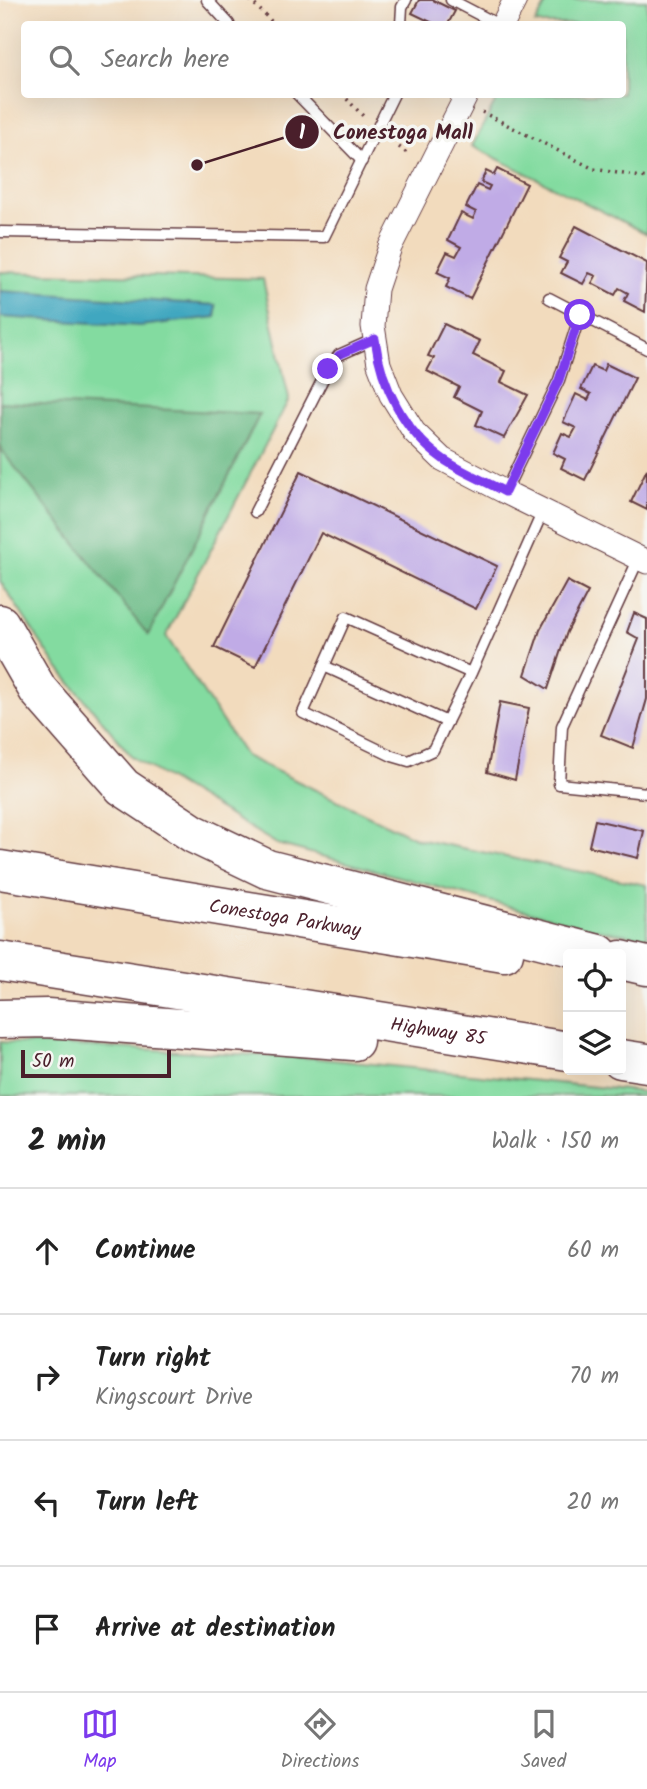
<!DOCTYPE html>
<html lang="en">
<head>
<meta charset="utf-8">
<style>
  body { margin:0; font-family:Kalam,sans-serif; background:#f6f6f6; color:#222 }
  .controls { position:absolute; right:21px; bottom:21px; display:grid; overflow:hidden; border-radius:7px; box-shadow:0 7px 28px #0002 }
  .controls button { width:63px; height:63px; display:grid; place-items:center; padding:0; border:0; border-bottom:2px solid #e0e0e0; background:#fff; color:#222; font:35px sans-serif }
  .scale { position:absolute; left:21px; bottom:18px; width:150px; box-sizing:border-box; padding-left:7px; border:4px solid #4a1f2b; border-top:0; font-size:19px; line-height:24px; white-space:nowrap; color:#4a1f2b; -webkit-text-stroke:5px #f6f6f2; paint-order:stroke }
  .stop { position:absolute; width:21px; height:21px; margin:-16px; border:5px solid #7c3aed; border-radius:50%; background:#fff }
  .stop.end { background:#7c3aed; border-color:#fff; box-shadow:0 2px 7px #0008 }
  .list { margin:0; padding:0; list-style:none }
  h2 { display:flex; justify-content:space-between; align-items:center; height:91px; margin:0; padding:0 28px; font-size:30px }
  h2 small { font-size:23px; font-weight:400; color:#767676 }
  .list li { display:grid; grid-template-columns:46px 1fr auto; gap:21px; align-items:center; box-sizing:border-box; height:126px; padding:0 28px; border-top:2px solid #e0e0e0 }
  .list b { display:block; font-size:26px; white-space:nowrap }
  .list p { margin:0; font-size:23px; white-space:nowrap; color:#767676 }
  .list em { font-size:23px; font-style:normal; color:#767676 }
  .icon { flex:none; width:38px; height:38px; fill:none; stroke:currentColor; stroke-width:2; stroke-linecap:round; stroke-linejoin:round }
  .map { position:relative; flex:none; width:647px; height:1096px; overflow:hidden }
  .search { position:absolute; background:#fff; box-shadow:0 7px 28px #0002; left:21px; right:21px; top:21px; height:77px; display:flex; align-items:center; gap:18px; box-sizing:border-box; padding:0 24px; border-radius:7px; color:#767676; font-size:26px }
  .sheet { height:595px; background:#fff }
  nav { display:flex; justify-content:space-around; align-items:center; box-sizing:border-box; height:98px; border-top:2px solid #e0e0e0; background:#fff; font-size:19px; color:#767676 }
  nav a { display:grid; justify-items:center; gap:4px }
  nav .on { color:#7c3aed }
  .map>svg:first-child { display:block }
</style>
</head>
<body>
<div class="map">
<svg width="647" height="1096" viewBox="0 0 647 1096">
  <rect width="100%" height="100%" fill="#f6f6f2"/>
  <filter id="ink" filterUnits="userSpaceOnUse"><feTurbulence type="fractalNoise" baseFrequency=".0143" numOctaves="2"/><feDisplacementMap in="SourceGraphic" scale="14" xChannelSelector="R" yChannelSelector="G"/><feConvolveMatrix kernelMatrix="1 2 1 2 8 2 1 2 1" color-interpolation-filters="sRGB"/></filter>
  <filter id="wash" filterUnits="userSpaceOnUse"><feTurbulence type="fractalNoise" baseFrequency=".00686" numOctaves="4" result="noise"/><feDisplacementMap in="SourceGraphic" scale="28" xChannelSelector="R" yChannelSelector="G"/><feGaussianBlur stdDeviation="1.57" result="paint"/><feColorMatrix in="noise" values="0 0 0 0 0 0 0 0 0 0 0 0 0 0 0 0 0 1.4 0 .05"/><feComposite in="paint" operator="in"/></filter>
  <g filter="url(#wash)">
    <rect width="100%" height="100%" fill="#f2dbbd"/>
    <g fill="#83dba0" stroke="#667d66" stroke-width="2">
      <polygon points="548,0 647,0 647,234 472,146 499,95 622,94 622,24 535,24"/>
      <polygon points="0,272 263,279 289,399 166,636 245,756 417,839 647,885 647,938 593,929 277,844 132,757 55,664 0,581"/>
      <polygon points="0,1042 314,1058 645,1092 647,1096 0,1096"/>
    </g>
    <polygon fill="#6abb86" stroke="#5a6d58" stroke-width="2" points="0,402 260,414 148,635 3,452 0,444"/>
    <polygon fill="#40a7c0" stroke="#456376" stroke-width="2" points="0,291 216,305 216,317 140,326 0,317"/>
    <g id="blocks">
      <g fill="#c0abe6">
        <polygon points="419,0 433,0 455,11 448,24 435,24 412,13"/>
        <polygon points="497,169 527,184 470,299 446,287 450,278 437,272 447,252 456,256 461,247 448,240 461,213 473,219 476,212 466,207 477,185 488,190 490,186 481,182 486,171 494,175"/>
        <polygon points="576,226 647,263 645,312 624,301 628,293 619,288 615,295 592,283 596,276 589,273 583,284 561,273 567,262 559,258"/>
        <polygon points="444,324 480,341 473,355 506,371 501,382 528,395 504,438 476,425 482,411 454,397 459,387 427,371 434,358 428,356"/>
        <polygon points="606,364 635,378 585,480 561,468 565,459 553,453 562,433 571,437 576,428 563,422 576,394 588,400 591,394 581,389 592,366 603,371"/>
        <polygon points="647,469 647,510 631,502"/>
        <polygon points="301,471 497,566 476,609 321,533 255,667 214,647"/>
        <polygon points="567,581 588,592 567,632 548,689 525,675 540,630"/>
        <polygon points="634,613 647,619 647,699 633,748 601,735 639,639 627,632"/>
        <polygon points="500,702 529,708 515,780 487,772"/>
        <polygon points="595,820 644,831 638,858 589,846"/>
      </g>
    </g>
  </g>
  <g filter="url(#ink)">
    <use href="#blocks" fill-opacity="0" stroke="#633b41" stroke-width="2"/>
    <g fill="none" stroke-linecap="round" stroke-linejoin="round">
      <defs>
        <g id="lane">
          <polyline points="207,0 229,24"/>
          <polyline points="451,0 497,24"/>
          <polyline points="401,24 402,7 406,0"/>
          <polyline points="297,94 362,161"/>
          <polyline points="0,232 324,237 394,94"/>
          <polyline points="549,298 647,349"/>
          <polyline points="505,492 559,380 580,315"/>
          <polyline points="255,512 328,369 339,355 375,339"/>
          <polyline points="639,558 562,726 559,784 647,793"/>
          <polyline points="324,666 447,722"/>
          <polyline points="471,673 346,617 303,713 392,756 409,761 433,750 471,673 543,511"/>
        </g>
        <g id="street">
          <polyline points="503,24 515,0"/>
          <polyline points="467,94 390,247 376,289 373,326 379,364 391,395 414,432 442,459 505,492 647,562"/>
        </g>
        <g id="highway">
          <polyline points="0,624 38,690 123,787 194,834 267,869 599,954"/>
          <path id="s1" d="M0 870 504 953"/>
          <polyline points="621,960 647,966"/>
          <path id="s2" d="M0 961 568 1051"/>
          <polyline points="0,1019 47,1018 354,1041"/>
          <polyline points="621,1059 647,1063"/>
        </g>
      </defs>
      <use href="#lane" stroke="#633b41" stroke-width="13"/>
      <use href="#street" stroke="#633b41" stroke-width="25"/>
      <use href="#highway" stroke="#633b41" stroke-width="41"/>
      <g stroke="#633b41" stroke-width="3.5" stroke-dasharray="2 5" stroke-linecap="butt">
        <polyline points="250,0 274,24"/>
        <polyline points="342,94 365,118"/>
        <polyline points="482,112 594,169 647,178"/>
        <polyline points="399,147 408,154"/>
      </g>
      <use href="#lane" stroke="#fff" stroke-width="10"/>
      <use href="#street" stroke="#fff" stroke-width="23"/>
      <use href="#highway" stroke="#fff" stroke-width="38"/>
    </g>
  </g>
  <g fill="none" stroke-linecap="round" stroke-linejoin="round" filter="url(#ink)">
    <path stroke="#7c3aed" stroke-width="9" d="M328 369 339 355 375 339C381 385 404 432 443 459 462 472 485 481 505 492L559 380 580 315"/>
  </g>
  <g text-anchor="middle" stroke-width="7" stroke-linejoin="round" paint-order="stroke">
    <g font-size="19" fill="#4a1f2b" stroke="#f6f6f2">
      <text dy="7" stroke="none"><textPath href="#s1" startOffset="289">Conestoga Parkway</textPath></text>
      <text dy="7" stroke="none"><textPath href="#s2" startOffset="444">Highway 85</textPath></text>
    </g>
  </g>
  <path fill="none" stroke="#4a1f2b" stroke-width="2.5" d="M197 165L302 132"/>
  <g fill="#4a1f2b" stroke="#f6f6f2" stroke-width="2.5">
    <circle cx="197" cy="165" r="7"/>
    <circle cx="302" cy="132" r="18"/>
  </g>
  <g font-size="21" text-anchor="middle" font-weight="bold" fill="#fff">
    <text x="302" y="139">1</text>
  </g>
  <g font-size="21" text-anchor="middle" font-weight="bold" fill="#4a1f2b" stroke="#f6f6f2" stroke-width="7" stroke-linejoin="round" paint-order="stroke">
    <text x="403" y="139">Conestoga Mall</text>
  </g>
</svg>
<div class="controls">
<button><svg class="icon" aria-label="locate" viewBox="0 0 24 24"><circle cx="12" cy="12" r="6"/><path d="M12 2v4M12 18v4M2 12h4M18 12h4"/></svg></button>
<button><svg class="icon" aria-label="layers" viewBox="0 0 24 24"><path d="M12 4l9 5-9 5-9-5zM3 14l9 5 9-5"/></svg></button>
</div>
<div class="scale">50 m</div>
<div class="stop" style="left:580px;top:315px"></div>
<div class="stop end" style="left:328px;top:369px"></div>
<div class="search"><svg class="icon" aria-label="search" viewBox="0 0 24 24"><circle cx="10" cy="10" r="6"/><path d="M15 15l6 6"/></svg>Search here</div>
</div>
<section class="sheet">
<h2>2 min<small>Walk · 150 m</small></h2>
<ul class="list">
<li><svg class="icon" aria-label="ahead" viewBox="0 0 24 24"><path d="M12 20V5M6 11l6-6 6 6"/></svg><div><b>Continue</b></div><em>60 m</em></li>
<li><svg class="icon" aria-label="right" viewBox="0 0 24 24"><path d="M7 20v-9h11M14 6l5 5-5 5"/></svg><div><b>Turn right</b><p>Kingscourt Drive</p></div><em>70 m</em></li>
<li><svg class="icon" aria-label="left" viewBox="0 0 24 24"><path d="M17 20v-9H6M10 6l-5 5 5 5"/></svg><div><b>Turn left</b></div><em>20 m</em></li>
<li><svg class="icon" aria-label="arrive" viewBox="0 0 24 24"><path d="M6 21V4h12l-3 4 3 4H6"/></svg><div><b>Arrive at destination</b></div></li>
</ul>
</section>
<nav>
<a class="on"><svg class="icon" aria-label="map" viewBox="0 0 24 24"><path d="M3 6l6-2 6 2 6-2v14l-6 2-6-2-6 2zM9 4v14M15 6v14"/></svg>Map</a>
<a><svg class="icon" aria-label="directions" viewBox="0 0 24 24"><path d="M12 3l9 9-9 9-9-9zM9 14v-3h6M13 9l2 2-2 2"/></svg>Directions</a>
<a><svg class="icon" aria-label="saved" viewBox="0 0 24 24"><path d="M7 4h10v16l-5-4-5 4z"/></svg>Saved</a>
</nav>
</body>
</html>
